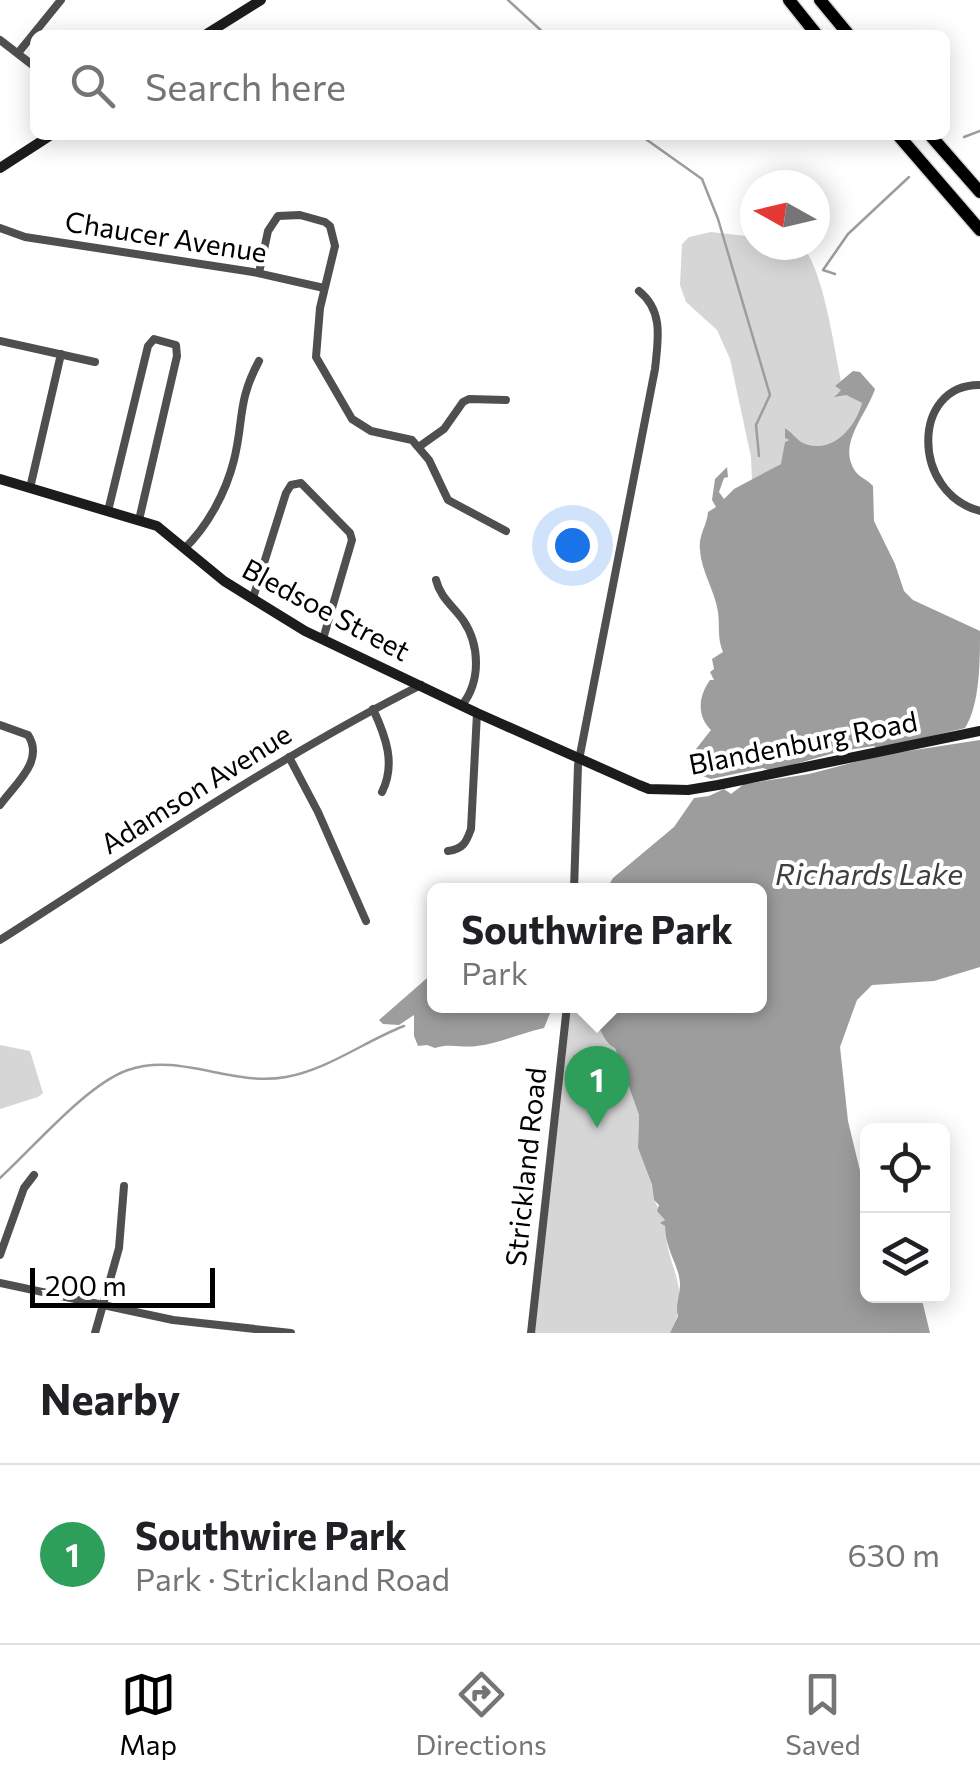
<!DOCTYPE html>
<html lang="en">
<head>
<meta charset="utf-8">
<style>
  body { margin:0; font-family:Commissioner,sans-serif; background:#f6f6f6; color:#202124 }
  .controls { position:absolute; right:30px; bottom:30px; display:grid; overflow:hidden; border-radius:15px; box-shadow:0 5px 25px #0003 }
  .controls button { width:90px; height:90px; display:grid; place-items:center; padding:0; border:0; border-bottom:2px solid #e0e0e0; background:#fff; color:#202124; font:50px sans-serif }
  .compass { position:absolute; left:740px; top:170px; width:90px; height:90px; border-radius:50%; background:#fff; box-shadow:0 5px 25px #0003; rotate:278deg }
  .scale { position:absolute; left:30px; bottom:25px; width:185px; box-sizing:border-box; padding-left:10px; border:5px solid #000; border-top:0; font-size:28px; line-height:35px; white-space:nowrap; color:#000; -webkit-text-stroke:8px #fff; paint-order:stroke }
  .you { position:absolute; left:572px; top:545px; width:35px; height:35px; margin:-25px; border:8px solid #fff; border-radius:50%; background:#1a73e8; box-shadow:0 0 0 15px #1a73e833 }
  .badge { display:grid; place-items:center; width:65px; height:65px; border-radius:50%; background:#000; color:#fff; font-size:32px; font-weight:700 }
  .pin { position:absolute; translate:-50% -82px; filter:drop-shadow(0 2px 5px #0008) }
  .pin::after { content:''; position:absolute; top:52px; width:35px; height:30px; background:inherit; clip-path:polygon(0 0,100% 0,50% 100%) }
  .popup { position:absolute; left:427px; top:883px; width:340px; height:130px; box-sizing:border-box; display:grid; place-content:center; border-radius:15px; background:#fff; filter:drop-shadow(0 2px 8px #0005); font-size:32px; white-space:nowrap; color:#757577 }
  .popup b { font-size:38px; color:#202124 }
  .popup::after { content:''; position:absolute; left:50%; top:100%; margin-left:-20px; border:20px solid transparent; border-top-color:#fff }
  .list { margin:0; padding:0; list-style:none }
  h2 { display:flex; justify-content:space-between; align-items:center; height:130px; margin:0; padding:0 40px; font-size:42px }
  h2 small { font-size:32px; font-weight:400; color:#757577 }
  .list li { display:grid; grid-template-columns:65px 1fr auto; gap:30px; align-items:center; box-sizing:border-box; height:180px; padding:0 40px; border-top:2px solid #e0e0e0 }
  .list b { display:block; font-size:38px; white-space:nowrap }
  .list p { margin:0; font-size:32px; white-space:nowrap; color:#757577 }
  .list em { font-size:32px; font-style:normal; color:#757577 }
  .icon { flex:none; width:55px; height:55px; fill:none; stroke:currentColor; stroke-width:2; stroke-linecap:round; stroke-linejoin:round }
  .map { position:relative; flex:none; width:980px; height:1333px; overflow:hidden }
  .search { position:absolute; background:#fff; box-shadow:0 5px 25px #0003; left:30px; right:30px; top:30px; height:110px; display:flex; align-items:center; gap:25px; box-sizing:border-box; padding:0 35px; border-radius:15px; color:#757577; font-size:38px }
  .sheet { height:310px; background:#fff }
  nav { display:flex; justify-content:space-around; align-items:center; box-sizing:border-box; height:140px; border-top:2px solid #e0e0e0; background:#fff; font-size:28px; color:#757577 }
  nav a { display:grid; justify-items:center; gap:5px }
  nav .on { color:#000 }
  .map>svg:first-child { display:block }
</style>
</head>
<body>
<div class="map">
<svg width="980" height="1333" viewBox="0 0 980 1333">
  <rect width="100%" height="100%" fill="#fff"/>
  <g fill="#d6d6d6">
    <path d="M711 232 755 237V245H801C823 266 834 348 841 381L835 386 842 390 835 395H846L862 403C855 428 832 455 803 443 796 440 793 432 785 428V437L789 440 785 442 783 463 752 480 751 457 730 359 717 330 686 302 680 285 682 244 689 237Z"/>
    <path d="M569 1006H582L584 1019C605 1025 600 1041 615 1048L639 1115 638 1148 652 1186 654 1200 665 1220 661 1223 665 1226C666 1269 694 1288 670 1333H534Z"/>
    <polygon points="0,1045 30,1051 43,1093 38,1097 0,1109"/>
  </g>
  <g fill="#9d9d9d">
    <path d="M853 371 860 372 875 389C866 416 837 444 855 471 860 478 867 479 873 486L874 521 895 564 904 591 913 600 980 631C980 661 980 705 965 728L878 749 874 746 841 751 771 771 763 768 711 779 703 776 700 753 696 749 711 730C695 714 700 694 710 680H714L710 672 714 669 712 659 723 652C717 638 720 626 718 612 715 591 701 571 700 550 698 535 707 526 708 512L716 507 712 500 715 479 727 467 728 477 724 478 719 492 724 499 734 489 781 464 785 442 789 440 785 438V428C792 432 797 440 803 443 832 455 855 428 862 403L846 395 834 397 841 390 835 386Z"/>
    <path d="M980 740V967L934 981 872 985 857 1000 840 1047 848 1121 867 1200 868 1296H921L930 1333H670L678 1316C675 1306 680 1296 680 1284 679 1264 665 1250 665 1226L660 1223 665 1220 657 1211 659 1205 654 1200 652 1185 638 1148 639 1115 615 1048C600 1041 605 1025 584 1019L583 1006H760V890H606L613 878 674 827 694 798 709 796 724 789 731 794 744 784 809 774 882 755Z"/>
    <path d="M434 972V1006H553L544 1028C521 1033 500 1043 477 1046 462 1048 449 1043 435 1048L427 1045 418 1046 414 1036V1015L399 1025 383 1024 379 1020Z"/>
  </g>
  <g fill="none" stroke-linecap="round" stroke-linejoin="round">
    <g stroke="#9d9d9d" stroke-width="2.5">
      <polyline points="508,0 546,35"/>
      <polyline points="640,135 702,179 718,219 770,395 756,425 759,456"/>
      <polyline points="964,137 980,131"/>
      <polyline points="835,274 823,270 848,234 909,177"/>
      <path d="M0 1178C33 1148 87 1084 128 1070 180 1052 232 1087 286 1077 329 1069 365 1041 404 1026"/>
    </g>
    <defs>
      <g id="highway">
        <polyline points="789,0 817,35"/>
        <polyline points="820,0 849,35"/>
        <polyline points="898,135 980,230"/>
        <polyline points="930,135 980,192"/>
      </g>
    </defs>
    <use href="#highway" stroke="#dbdbdb" stroke-width="15"/>
    <g stroke="#4f4f4f" stroke-width="8">
      <polyline points="0,40 35,67"/>
      <polyline points="18,53 61,0"/>
      <polyline points="0,228 25,237 253,272 324,288"/>
      <polyline points="259,273 268,231 278,216 300,215 325,222 330,226 335,246 320,308 316,357 352,419 371,431 412,440 429,460 448,500 506,531"/>
      <polyline points="0,341 95,362"/>
      <path d="M980 385C911 384 911 493 980 511"/>
      <polyline points="420,446 444,429 463,402 469,399 506,400"/>
      <polyline points="30,488 61,354"/>
      <polyline points="108,511 148,346 154,339 176,345 177,356 139,520"/>
      <path d="M184 549C208 526 226 492 234 460 244 420 237 402 259 361"/>
      <path d="M436 580C440 597 453 606 463 620 480 645 481 681 462 705"/>
      <polyline points="253,598 286,493 291,485 301,483 350,533 352,540 323,639"/>
      <path d="M373 709C386 737 396 764 382 792"/>
      <path d="M0 725 28 735C45 761 15 784 0 805"/>
      <polyline points="289,757 318,812 366,921"/>
      <path d="M448 851C463 849 466 843 471 829L477 713"/>
      <path d="M574 890 578 765 655 369C658 340 664 311 639 291"/>
      <path d="M0 940C138 852 274 759 421 685"/>
      <polyline points="0,1255 24,1188 34,1175"/>
      <polyline points="0,1283 173,1320 291,1333"/>
      <polyline points="95,1333 119,1248 124,1186"/>
      <polyline points="531,1333 567,1006"/>
    </g>
    <g stroke="#1c1c1c" stroke-width="10">
      <polyline points="205,35 261,0"/>
      <polyline points="0,168 51,135"/>
      <polyline points="0,479 157,526 224,581 305,631 477,713 639,785 649,789 688,790 718,785 980,731"/>
    </g>
    <use href="#highway" stroke="#000" stroke-width="12"/>
  </g>
  <g text-anchor="middle" stroke-width="8" stroke-linejoin="round" paint-order="stroke">
    <g font-size="28" fill="#000" stroke="#fff">
      <text transform="translate(166 237) rotate(9)" y="10">Chaucer Avenue</text>
      <text transform="translate(326 610) rotate(28)" y="10">Bledsoe Street</text>
      <text transform="translate(803 743) rotate(-11)" y="10">Blandenburg Road</text>
      <text transform="translate(196 789) rotate(-32)" y="10">Adamson Avenue</text>
      <text transform="translate(526 1167) rotate(-84)" y="10">Strickland Road</text>
    </g>
    <g font-size="30" font-style="italic" fill="#3e3e3e" stroke="#fff">
      <text x="869" y="885">Richards Lake</text>
    </g>
  </g>
</svg>
<div class="controls">
<button><svg class="icon" aria-label="locate" viewBox="0 0 24 24"><circle cx="12" cy="12" r="6"/><path d="M12 2v4M12 18v4M2 12h4M18 12h4"/></svg></button>
<button><svg class="icon" aria-label="layers" viewBox="0 0 24 24"><path d="M12 4l9 5-9 5-9-5zM3 14l9 5 9-5"/></svg></button>
</div>
<svg class="compass" viewBox="-18 -18 36 36"><path d="M0-13l5 13h-10z" fill="#e53935"/><path d="M0 13l5-13h-10z" fill="#757577"/></svg>
<div class="scale">200 m</div>
<div class="you"></div>
<div class="pin badge" style="left:597px;top:1128px;background:#2e9e5b">1</div>
<div class="popup"><b>Southwire Park</b>Park</div>
<div class="search"><svg class="icon" aria-label="search" viewBox="0 0 24 24"><circle cx="10" cy="10" r="6"/><path d="M15 15l6 6"/></svg>Search here</div>
</div>
<section class="sheet">
<h2>Nearby<small></small></h2>
<ul class="list">
<li><span class="badge" style="background:#2e9e5b">1</span><div><b>Southwire Park</b><p>Park · Strickland Road</p></div><em>630 m</em></li>
</ul>
</section>
<nav>
<a class="on"><svg class="icon" aria-label="map" viewBox="0 0 24 24"><path d="M3 6l6-2 6 2 6-2v14l-6 2-6-2-6 2zM9 4v14M15 6v14"/></svg>Map</a>
<a><svg class="icon" aria-label="directions" viewBox="0 0 24 24"><path d="M12 3l9 9-9 9-9-9zM9 14v-3h6M13 9l2 2-2 2"/></svg>Directions</a>
<a><svg class="icon" aria-label="saved" viewBox="0 0 24 24"><path d="M7 4h10v16l-5-4-5 4z"/></svg>Saved</a>
</nav>
</body>
</html>
